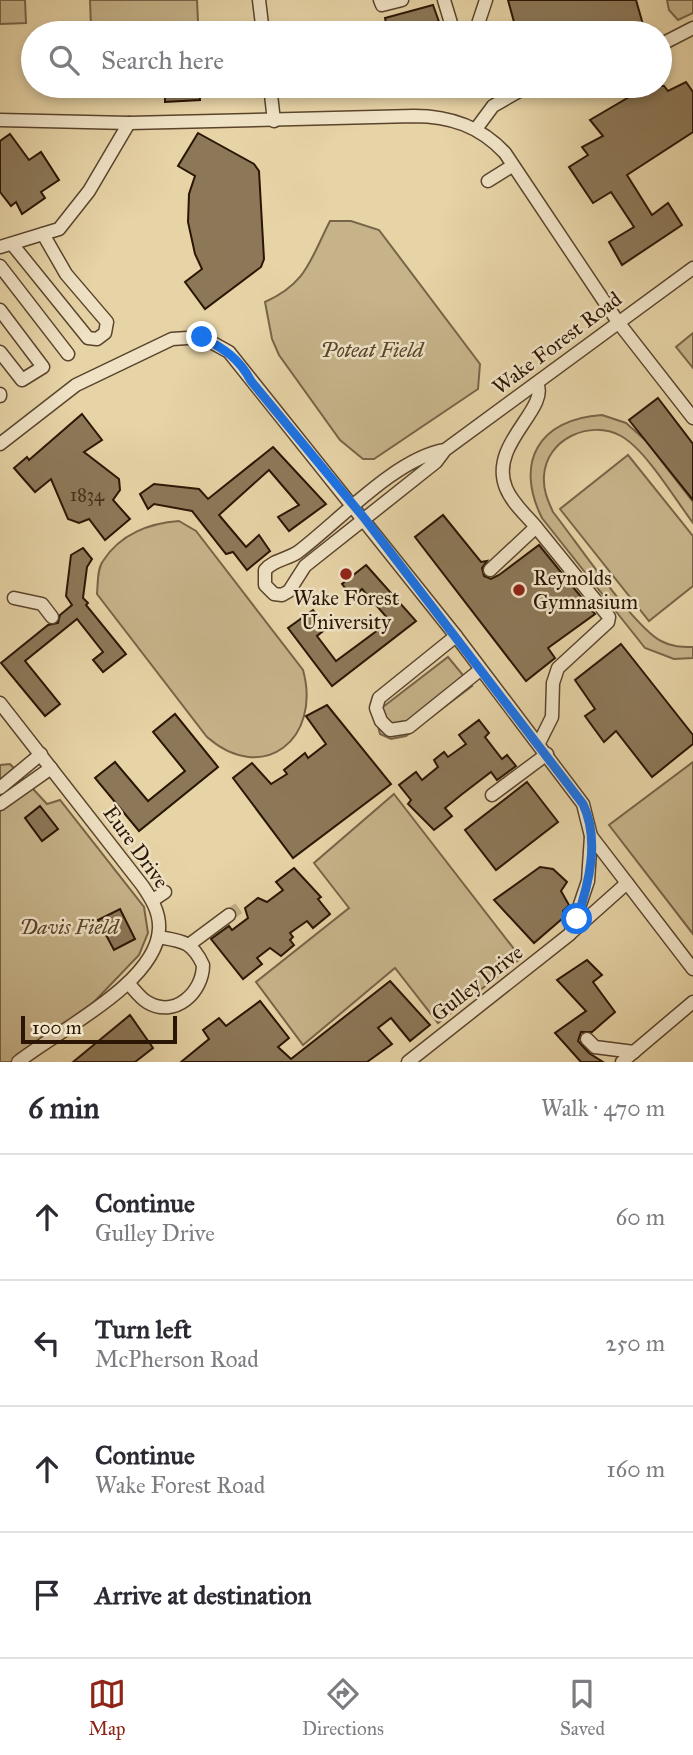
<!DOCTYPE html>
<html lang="en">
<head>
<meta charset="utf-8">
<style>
  body { margin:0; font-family:"IM FELL Great Primer",serif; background:#f2f2f3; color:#2b2b33 }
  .scale { position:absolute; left:21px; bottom:18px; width:156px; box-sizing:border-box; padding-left:7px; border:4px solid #2b1504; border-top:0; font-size:19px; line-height:24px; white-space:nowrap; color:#2b1504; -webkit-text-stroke:5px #efe2c5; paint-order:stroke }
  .stop { position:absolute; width:21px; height:21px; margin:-16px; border:5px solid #1a73e8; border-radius:50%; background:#fff }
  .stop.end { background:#1a73e8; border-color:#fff; box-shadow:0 2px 7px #0008 }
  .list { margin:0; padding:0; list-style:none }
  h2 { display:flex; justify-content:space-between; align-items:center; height:91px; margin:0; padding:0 28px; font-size:30px }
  h2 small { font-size:23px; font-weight:400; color:#7c7c81 }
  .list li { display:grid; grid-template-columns:46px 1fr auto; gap:21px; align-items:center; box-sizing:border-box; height:126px; padding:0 28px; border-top:2px solid #e1e1e2 }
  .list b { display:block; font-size:26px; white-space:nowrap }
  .list p { margin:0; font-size:23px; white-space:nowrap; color:#7c7c81 }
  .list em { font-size:23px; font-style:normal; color:#7c7c81 }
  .icon { flex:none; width:38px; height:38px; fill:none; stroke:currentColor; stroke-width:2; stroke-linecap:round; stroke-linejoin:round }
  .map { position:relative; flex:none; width:693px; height:1062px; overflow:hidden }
  .search { position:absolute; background:#fff; box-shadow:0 4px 10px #0003; left:21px; right:21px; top:21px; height:77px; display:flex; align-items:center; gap:18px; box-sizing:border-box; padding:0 24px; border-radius:38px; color:#7c7c81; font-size:26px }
  .sheet { height:595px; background:#fff }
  nav { display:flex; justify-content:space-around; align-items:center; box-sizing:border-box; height:98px; border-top:2px solid #e1e1e2; background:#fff; font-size:19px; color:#7c7c81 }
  nav a { display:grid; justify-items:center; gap:4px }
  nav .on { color:#8f2418 }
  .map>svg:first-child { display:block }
</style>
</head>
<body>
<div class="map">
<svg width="693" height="1062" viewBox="0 0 693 1062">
  <rect width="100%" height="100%" fill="#e6d3a6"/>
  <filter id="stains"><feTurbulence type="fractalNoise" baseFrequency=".00286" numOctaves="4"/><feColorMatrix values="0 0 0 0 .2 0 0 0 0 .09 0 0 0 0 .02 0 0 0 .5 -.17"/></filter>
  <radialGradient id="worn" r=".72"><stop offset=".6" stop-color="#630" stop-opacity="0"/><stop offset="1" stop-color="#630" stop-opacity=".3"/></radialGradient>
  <g fill="#c6b38a" stroke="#786447" stroke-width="2">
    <polygon points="0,0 25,0 26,23 0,24"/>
    <polygon points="90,0 197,0 198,22 91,27"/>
    <polygon points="667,0 693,0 693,13 678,20 669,10"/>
    <path d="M330 221H351L379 230 480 364 478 389 374 459H363L340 440 279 355 272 339 265 302C307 283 310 260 330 221Z"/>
    <polygon points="693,333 693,368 676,347"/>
    <path d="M602 415 626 423 645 440 693 502V523C675 499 646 450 621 436 590 419 546 439 544 476 543 489 547 499 553 512 576 541 633 626 661 641 672 647 681 647 693 647V658L674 659 645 648 542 518C514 462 539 419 602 415Z"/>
    <polygon points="628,455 693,536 693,586 649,621 560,509"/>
    <path d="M179 521 196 531 303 670C322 739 263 786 207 737L97 594C98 584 97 569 103 561 120 534 150 523 179 521Z"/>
    <polygon points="448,657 472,686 406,736 391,739 380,734 377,722 379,710"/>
    <polygon points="693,762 693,934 609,825"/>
    <polygon points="10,764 47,804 60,800 144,907 148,933 139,955 93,1003 15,1062 0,1062 0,765"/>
    <polygon points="394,794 521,958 438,1023 395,968 303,1045 256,982 349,908 314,863"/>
  </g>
  <g fill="#8c7858" stroke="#2b1504" stroke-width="2">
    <polygon points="508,0 636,0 644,28 627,33 517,33"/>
    <polygon points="433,5 443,33 388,33 385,18"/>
    <polygon points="686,82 693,92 693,132 627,175 652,215 668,203 682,225 622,265 609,242 634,227 611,192 593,203 569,167 588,155 582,147 603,136 590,120 648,86 664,86 668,91"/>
    <polygon points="165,86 199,86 200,100 165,102"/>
    <polygon points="198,133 254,164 259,171 264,259 261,267 205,309 185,282 202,269 195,254 188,222 189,194 195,176 178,166"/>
    <polygon points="10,134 29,160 41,152 59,180 41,192 45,198 22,214 16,202 11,206 0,192 0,141"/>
    <polygon points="658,398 693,444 693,500 629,420"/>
    <polygon points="82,414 102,440 84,452 119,479 120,490 113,500 130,519 105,540 89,519 79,523 68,519 51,479 35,492 14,468 27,457 29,460"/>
    <polygon points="273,447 326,504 289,531 278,517 299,505 269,470 219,515 246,547 259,535 270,551 247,570 233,552 226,554 192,511 154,504 148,509 140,494 154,484 199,489 208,499"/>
    <polygon points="443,515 481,562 487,561 482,568 484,576 491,579 499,575 539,545 595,614 548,648 555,658 526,681 415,537"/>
    <polygon points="83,548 92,559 87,567 83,598 88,603 86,605 126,654 103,672 93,660 103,652 77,619 25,661 60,704 45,716 1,663 48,625 58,623 60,615 72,605 66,596 71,555"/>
    <polygon points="366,565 416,621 332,686 288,628 313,610 327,628 317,636 336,661 390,621 362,589 353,598 342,584"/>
    <polygon points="621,644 693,735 693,744 652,777 616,731 604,742 585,716 595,709 575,680"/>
    <polygon points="327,705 391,784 293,858 233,778 252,763 271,784 287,774 284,770 305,753 308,758 326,744 306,716"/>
    <polygon points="175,714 218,767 139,831 95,778 115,762 148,801 185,771 153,732"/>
    <polygon points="479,720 489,733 485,737 502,759 507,755 516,766 497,780 491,772 461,795 445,808 452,816 434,830 408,804 411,800 399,785 416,772 422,780 438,767 434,760 444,752 448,757 466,744 459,735"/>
    <polygon points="527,782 558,822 496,870 465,830"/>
    <polygon points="40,806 58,829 42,841 25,818"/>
    <polygon points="540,867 553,869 567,882 561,891 569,905 563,911 563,918 534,943 494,900"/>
    <polygon points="294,868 321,897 318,899 330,914 313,928 307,921 290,933 293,937 290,940 294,945 281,956 270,948 257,958 262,964 243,979 211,939 229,926 232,930 248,918 245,908 258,898 267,902 283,890 276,882"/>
    <polygon points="120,909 135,939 114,950 98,920"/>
    <polygon points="587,960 602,975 593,982 615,1012 592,1032 581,1032 578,1041 589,1053 603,1062 581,1062 555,1033 586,1011 557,980"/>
    <polygon points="390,981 430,1025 410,1041 391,1018 378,1028 392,1044 367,1062 181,1062 209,1039 203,1030 219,1018 226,1026 260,1001 289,1038 278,1047 291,1059"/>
    <polygon points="130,1015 153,1048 135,1062 73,1062"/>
  </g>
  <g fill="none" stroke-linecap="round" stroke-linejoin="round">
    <polyline stroke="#c1ad86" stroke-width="12" stroke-dasharray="12 6" stroke-linecap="butt" points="229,915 239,908"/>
    <defs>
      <g id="minor">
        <polyline points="259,0 263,33"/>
        <polyline points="380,0 382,5 402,0"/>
        <polyline points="444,0 454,33"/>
        <polyline points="475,33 486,0"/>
        <polyline points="660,45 693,28"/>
        <polyline points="270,86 274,121"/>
        <path d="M0 120 129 123 414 116C450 116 480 126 505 153L618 322 693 418"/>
        <polyline points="476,129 493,106 528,86"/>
        <polyline points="488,181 512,166"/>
        <polyline points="12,244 88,338 97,339 105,333 107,322 66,274 43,234"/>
        <polyline points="0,247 59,229 89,191 129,123"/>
        <polyline points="0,266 68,354"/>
        <polyline points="0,310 43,367 22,380 0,352"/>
        <polyline points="0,394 0,396"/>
        <polyline points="0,444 76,385 172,339 202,337 229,352 456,636 583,804 591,836 588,881 570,934 408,1062"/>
        <path d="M445 450C396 458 339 521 298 552 288 559 273 560 265 570V585L274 594 282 595 289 591 305 566 436 462 445 450 693 268"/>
        <path d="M536 527C526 515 512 503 506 488 488 444 550 409 537 383"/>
        <polyline points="490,570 536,527 609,617 608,622 558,668 553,683 552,717 539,743"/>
        <polyline points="14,598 42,604 52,617"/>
        <polyline points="456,636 379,698 376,708 381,721 390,730 409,727 480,670"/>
        <path d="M0 703 142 885C151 898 160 912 159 929 157 983 57 1031 18 1062"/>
        <polyline points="0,788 41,754"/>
        <polyline points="492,795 547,754"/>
        <polyline points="0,804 51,768"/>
        <polyline points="591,836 693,969"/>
        <polyline points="153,900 165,892"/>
        <polyline points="572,932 627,883"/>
        <polyline points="190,944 229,915"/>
        <path d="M128 983C134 989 140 998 147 1002 175 1019 203 992 203 965 192 941 182 941 158 937"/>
        <polyline points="587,1039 595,1047 634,1052"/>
        <polyline points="622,1062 693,1002"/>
      </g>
    </defs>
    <use href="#minor" stroke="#5a442c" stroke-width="15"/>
    <use href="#minor" stroke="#efe2c5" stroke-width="12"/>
  </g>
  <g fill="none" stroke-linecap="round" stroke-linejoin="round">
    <path stroke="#1a73e8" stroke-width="9" d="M202 337C224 349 239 358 251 381L365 519 583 804C600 840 589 883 577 919"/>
  </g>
  <g fill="#8f2418" stroke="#efe2c5" stroke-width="2.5">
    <circle cx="346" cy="574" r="7"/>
    <circle cx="519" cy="590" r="7"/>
  </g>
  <g text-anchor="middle" stroke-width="5" stroke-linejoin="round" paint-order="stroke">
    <g font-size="18" fill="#432e19">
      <text x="87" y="501">1834</text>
    </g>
    <g font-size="21" fill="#2b1504" stroke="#efe2c5">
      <text transform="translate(557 343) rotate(-37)" y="7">Wake Forest Road</text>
      <text transform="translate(136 847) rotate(54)" y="7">Eure Drive</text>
      <text transform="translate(477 983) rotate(-38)" y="7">Gulley Drive</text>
    </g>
    <g font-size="21" font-style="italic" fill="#5a442c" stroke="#efe2c5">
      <text x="372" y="357">Poteat Field</text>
      <text x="69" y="934">Davis Field</text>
    </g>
    <g font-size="21" fill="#2b1504" stroke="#efe2c5" text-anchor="start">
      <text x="533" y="585">Reynolds<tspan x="533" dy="24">Gymnasium</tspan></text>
      <text x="346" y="605" text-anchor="middle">Wake Forest<tspan x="346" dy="24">University</tspan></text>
    </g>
  </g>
  <rect width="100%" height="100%" filter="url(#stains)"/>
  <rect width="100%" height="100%" fill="url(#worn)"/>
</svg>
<div class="scale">100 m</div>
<div class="stop" style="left:577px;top:919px"></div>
<div class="stop end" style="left:202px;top:337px"></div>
<div class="search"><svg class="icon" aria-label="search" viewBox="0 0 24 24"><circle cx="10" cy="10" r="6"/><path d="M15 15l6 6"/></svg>Search here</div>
</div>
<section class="sheet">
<h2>6 min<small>Walk · 470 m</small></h2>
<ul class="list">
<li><svg class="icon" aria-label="ahead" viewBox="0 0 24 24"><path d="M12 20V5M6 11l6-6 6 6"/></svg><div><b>Continue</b><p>Gulley Drive</p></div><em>60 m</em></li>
<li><svg class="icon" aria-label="left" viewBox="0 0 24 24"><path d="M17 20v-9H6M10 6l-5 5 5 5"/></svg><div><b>Turn left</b><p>McPherson Road</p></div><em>250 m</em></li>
<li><svg class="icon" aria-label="ahead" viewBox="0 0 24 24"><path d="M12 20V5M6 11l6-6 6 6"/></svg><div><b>Continue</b><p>Wake Forest Road</p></div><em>160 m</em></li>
<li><svg class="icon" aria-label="arrive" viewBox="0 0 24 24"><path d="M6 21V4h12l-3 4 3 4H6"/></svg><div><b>Arrive at destination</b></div></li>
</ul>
</section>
<nav>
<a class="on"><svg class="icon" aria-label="map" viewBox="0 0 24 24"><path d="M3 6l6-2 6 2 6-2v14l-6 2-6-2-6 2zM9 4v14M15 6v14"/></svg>Map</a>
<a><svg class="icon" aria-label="directions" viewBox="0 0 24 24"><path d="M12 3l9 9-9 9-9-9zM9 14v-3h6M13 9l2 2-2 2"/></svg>Directions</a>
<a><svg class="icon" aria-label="saved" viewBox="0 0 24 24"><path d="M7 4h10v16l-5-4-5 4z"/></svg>Saved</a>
</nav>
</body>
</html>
